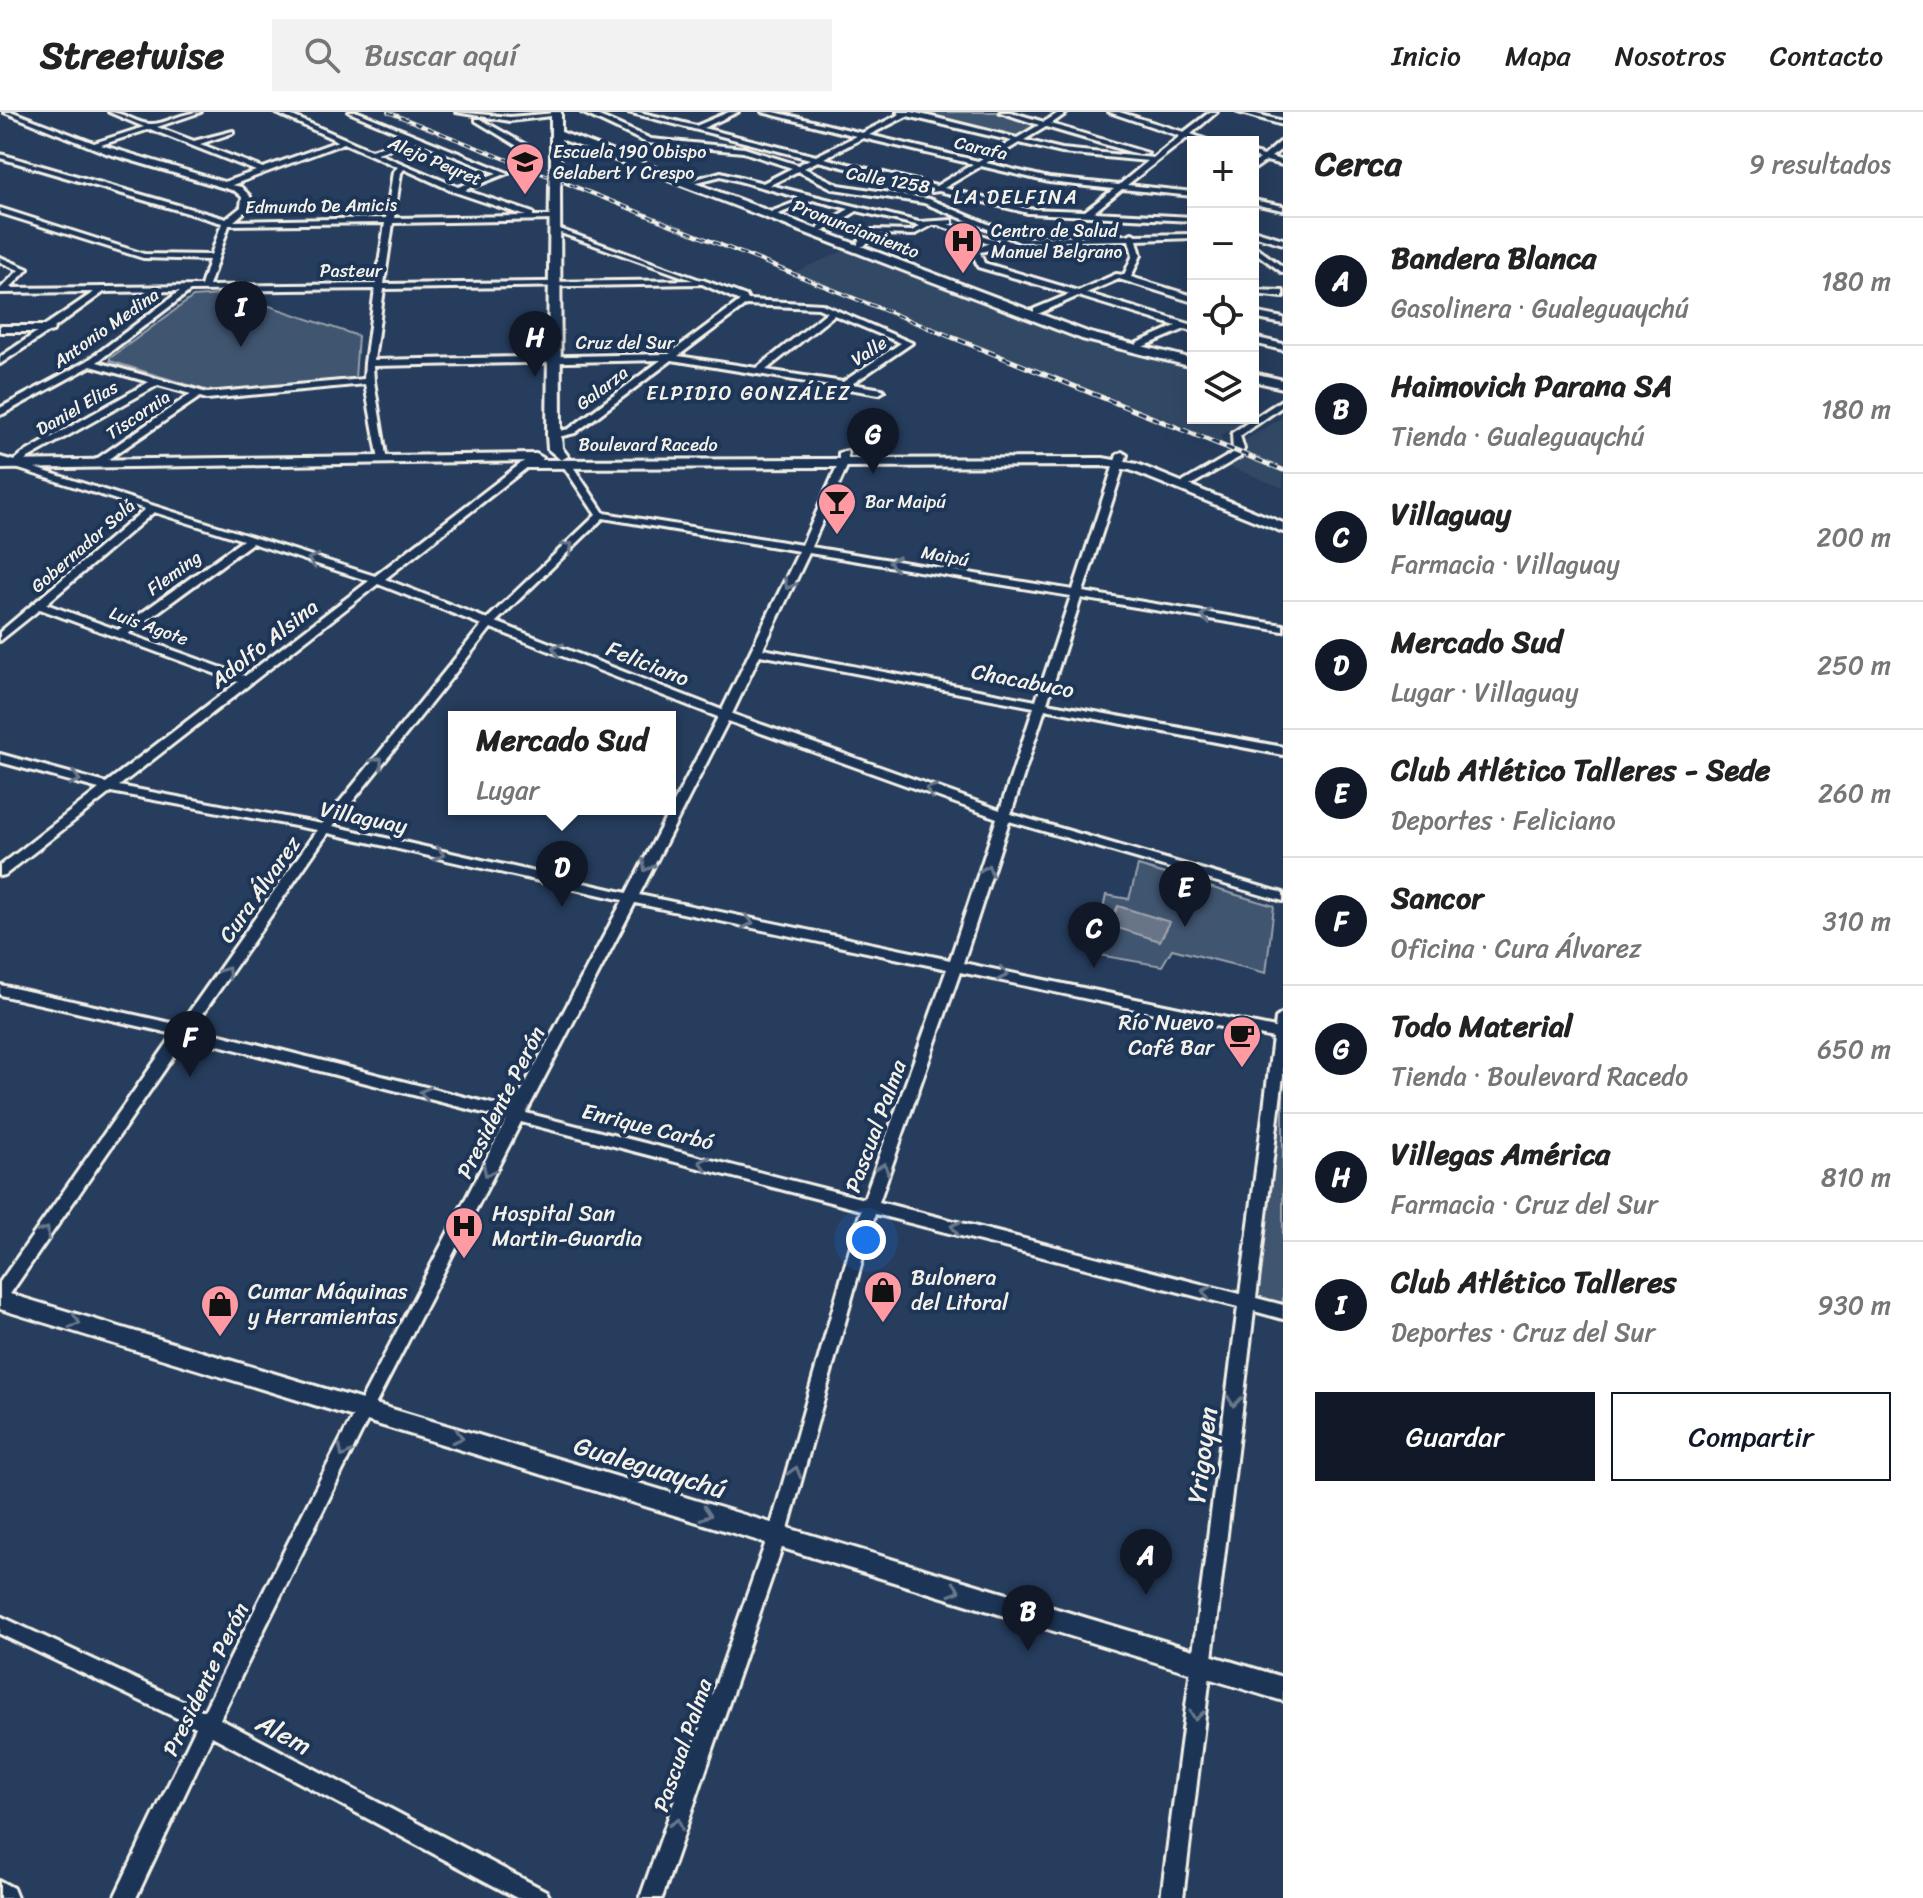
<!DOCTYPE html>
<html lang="es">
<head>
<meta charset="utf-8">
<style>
  body { margin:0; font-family:Sriracha,sans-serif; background:#f2f2f2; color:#222 }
  .controls { position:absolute; right:24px; top:24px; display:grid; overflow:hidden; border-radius:0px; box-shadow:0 8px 32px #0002 }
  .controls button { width:72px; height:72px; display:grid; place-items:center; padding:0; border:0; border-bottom:2px solid #e0e0e0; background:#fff; color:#222; font:40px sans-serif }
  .you { position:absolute; left:866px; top:1128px; width:28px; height:28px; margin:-20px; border:6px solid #fff; border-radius:50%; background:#1a73e8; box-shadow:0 0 0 12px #1a73e833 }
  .badge { display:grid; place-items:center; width:52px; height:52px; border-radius:50%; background:#111827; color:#fff; font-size:26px; font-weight:700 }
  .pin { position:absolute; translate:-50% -66px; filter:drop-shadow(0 2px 4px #0008) }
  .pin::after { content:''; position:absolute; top:42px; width:28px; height:24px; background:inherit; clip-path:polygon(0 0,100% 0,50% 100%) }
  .popup { position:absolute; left:448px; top:599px; width:228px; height:104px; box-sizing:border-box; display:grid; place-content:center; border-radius:0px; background:#fff; filter:drop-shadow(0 2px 6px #0005); font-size:26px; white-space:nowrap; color:#767676 }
  .popup b { font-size:30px; color:#222 }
  .popup::after { content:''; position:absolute; left:50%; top:100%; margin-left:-16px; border:16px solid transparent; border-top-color:#fff }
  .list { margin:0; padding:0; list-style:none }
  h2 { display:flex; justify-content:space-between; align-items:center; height:104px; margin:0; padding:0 32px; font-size:34px }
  h2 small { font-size:26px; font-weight:400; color:#767676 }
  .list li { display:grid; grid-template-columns:52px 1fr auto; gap:24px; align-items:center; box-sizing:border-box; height:128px; padding:0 32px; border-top:2px solid #e0e0e0 }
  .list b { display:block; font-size:30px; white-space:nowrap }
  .list p { margin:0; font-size:26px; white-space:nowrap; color:#767676 }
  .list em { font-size:26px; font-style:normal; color:#767676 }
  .actions { display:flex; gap:16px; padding:24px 32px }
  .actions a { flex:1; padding:18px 0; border:2px solid #111827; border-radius:0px; text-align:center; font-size:28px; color:#111827 }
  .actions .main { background:#111827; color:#fff }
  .icon { flex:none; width:44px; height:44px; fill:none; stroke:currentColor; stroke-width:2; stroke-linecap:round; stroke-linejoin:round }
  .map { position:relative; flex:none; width:1283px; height:1786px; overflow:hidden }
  header { display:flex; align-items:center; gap:48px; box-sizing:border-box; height:112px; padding:0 40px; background:#fff; border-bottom:2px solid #e0e0e0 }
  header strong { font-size:38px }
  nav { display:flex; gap:44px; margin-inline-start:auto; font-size:28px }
  .search { width:560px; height:72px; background:#f2f2f2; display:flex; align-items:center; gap:20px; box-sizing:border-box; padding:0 28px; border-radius:0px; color:#767676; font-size:30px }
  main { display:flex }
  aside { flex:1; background:#fff }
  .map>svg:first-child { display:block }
</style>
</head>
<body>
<header>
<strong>Streetwise</strong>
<div class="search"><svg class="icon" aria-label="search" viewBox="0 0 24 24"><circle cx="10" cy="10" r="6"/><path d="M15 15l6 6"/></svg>Buscar aquí</div>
<nav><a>Inicio</a><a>Mapa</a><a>Nosotros</a><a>Contacto</a></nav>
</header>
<main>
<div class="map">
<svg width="1283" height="1786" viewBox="0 0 1283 1786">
  <rect width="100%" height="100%" fill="#263d5d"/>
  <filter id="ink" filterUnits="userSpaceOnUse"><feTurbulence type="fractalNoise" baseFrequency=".0125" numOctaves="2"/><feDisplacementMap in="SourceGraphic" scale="16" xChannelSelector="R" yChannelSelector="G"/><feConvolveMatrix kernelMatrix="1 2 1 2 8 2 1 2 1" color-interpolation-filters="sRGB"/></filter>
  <g filter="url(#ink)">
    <g fill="#334966">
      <polygon points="846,138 1097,235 1193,258 1193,306 1250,306 1220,324 1226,334 1222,336 788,163"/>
      <polygon points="1283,305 1283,376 1229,354 1247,342 1245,328"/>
    </g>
    <g fill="#40546f" stroke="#9aa2ac" stroke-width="2">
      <polygon points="909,0 1003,0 1045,12 1019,29"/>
      <polygon points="234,182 358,224 355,266 212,280 110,249 110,246 193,185"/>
      <polygon points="1138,754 1274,794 1266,861 1172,837 1162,854 1093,842 1106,783 1129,787"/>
      <polygon points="1283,964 1283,1193 1257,1186"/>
    </g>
    <polygon fill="#677588" stroke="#9fa7ae" stroke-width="2" points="1118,794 1170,810 1160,829 1108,813"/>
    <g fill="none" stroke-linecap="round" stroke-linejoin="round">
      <defs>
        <polygon id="pedestrian" points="555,117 559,117 706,170 701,171 555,119"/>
        <g id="minor">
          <path d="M4 0H13L94 31 144 15 109 0C124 0 138 13 152 12 166 12 183 0 201 0L157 15 194 29 233 19V21L200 32 263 56 338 29 274 0H283L371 38 411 26 349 0H358L508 61 465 78 533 101V104H556L560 106 556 108 393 111 384 172 703 168 746 184 748 188 822 192 912 231 852 272 882 277 884 279 879 282 672 248 575 321 554 326 549 323 551 321 569 317 661 248 373 254 374 269 387 350 379 348 365 272 207 287 200 285 98 354H92V350L191 282 158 273 28 346 22 352 375 464 523 350H529V354L385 467 487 507 596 403 562 352 564 350H570L604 401 802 433 839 350V341L847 339 849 350 811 435 1073 478 1117 343 1122 340 1127 343 1083 480 1283 513V519L1081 486 1047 591 1283 635V643L1045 597 1011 702 1283 781V789L1009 709 963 851 1275 916 1276 906 1283 901V964L1256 1186 1283 1193V1207L1254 1199 1183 1786H1161L1238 1195 875 1102 786 1424 662 1786H640L768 1424 861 1098 521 1010 373 1297 220 1607 546 1779 550 1786H517L212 1624 136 1786H114L196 1615 0 1522V1504L204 1599 311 1385 507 1007 187 925 6 1188 0 1190V1170L174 922 0 883V873L180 913 317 718 111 680 5 763 0 764V754L99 677 0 650V642L106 671 238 570 40 497 0 529V520L145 397 0 351V345L14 349 22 342 149 270 91 254 3 302 0 303V296L87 249 180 179 104 180 54 216 53 219 48 220 0 252V245L37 220H0V214H44L94 180 0 181V177L19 158 0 150V145L28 157 10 176 201 174 209 148 143 146 0 101V96L144 142 211 143 222 111 0 46V42L226 107 241 95 242 85 235 79 106 41ZM150 17 256 59 224 70 101 33ZM417 29 497 61 458 75 377 41ZM344 31 398 55 393 60 386 106 234 109 249 96 250 84 241 75 232 73ZM404 57 455 80 526 104 394 106 401 61ZM385 111 376 172 209 174 229 113ZM702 172 740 189 669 242 374 248 384 177ZM375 177 365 251 364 267 207 281 97 250 190 179ZM746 193 818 196 827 200 757 256 678 244ZM834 203 901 231 843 270 766 258ZM154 400 243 428 118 518 46 492ZM603 406 799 439 722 598 496 510ZM252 431 369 469 245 564 128 522ZM809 441 1071 484 1036 589 763 537ZM378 472 482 513 322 712 119 674ZM491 516 718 605 627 781 333 714ZM760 543 1034 595 1000 698 732 602ZM728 609 997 706 950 848 639 783ZM328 721 623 788 512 997 193 916ZM635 791 947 857 864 1087 526 1001ZM960 860 1273 926 1240 1182 879 1090Z"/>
          <polygon points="456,0 510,5 556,1 559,3 510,9"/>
          <path d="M581 0H590L651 27 744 36 798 53 810 47 628 0H639L696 14 729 0H738L703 16 816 44 856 24 762 0H774L862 21 900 2 897 0H912L1017 26 1039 13 1000 0H1010L1044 10 1060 0H1068L1051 12 1148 41 1141 43 1046 15 1024 28 1062 37 1153 46 1180 24 1109 0H1119L1184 20 1210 0H1217L1191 22 1212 30H1201L1187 26 1127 73 1193 80V84L1122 77 1094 100 1193 105V109L1028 101 939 79 932 80V77L818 49 804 56 839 73 929 87 1021 126 1128 123 1132 121 1136 123 1193 122V126L1137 128 1141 143 1131 165 1193 184V190L1119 167 1086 181 1193 213V219L1185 217 1140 236 1137 235V231L1176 214 1078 184 1040 201H1034V197L1070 182 978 155 972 139 989 131 938 113H932L913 123 877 122 864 134H858V130L872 118 912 119 920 114 857 99 824 119H818V115L849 97 813 88 776 103H773V99L804 87 721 64 693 71 689 69 721 60 763 71 792 56 743 40 647 31ZM907 4 1012 29 978 49 869 23ZM863 26 973 52 936 74 824 46ZM1019 31 1062 41 1148 49 1119 73 1049 66 986 51ZM981 54 1049 70 1114 77 1085 99 1028 97 944 76ZM798 59 834 77 924 91 1020 130 1129 128 1133 143 1124 163 1116 162 1078 179 984 151 980 140 994 137 996 128 948 112H952V108L919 110 770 73Z"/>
          <polygon points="1238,0 1249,0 1283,9 1283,13"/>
          <polygon points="476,7 480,7 526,33 519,35 476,9"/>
          <polygon points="1280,30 1283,30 1283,36 1271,45 1283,49 1283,53 1266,49 1253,58 1253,52 1260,47 1253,45 1253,41 1264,44"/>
          <polygon points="1253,88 1283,94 1283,98 1253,92"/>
          <polygon points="1253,118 1283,127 1283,132 1253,123"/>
          <polygon points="1253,133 1283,155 1283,161 1253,139"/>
          <polygon points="1253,178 1283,179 1283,185 1253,182"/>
          <polygon points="1253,200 1283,206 1283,212 1253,206"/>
          <polygon points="1253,225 1283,232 1283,238 1253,231"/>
          <polygon points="1283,287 1283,294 1240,324 1244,337 1240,345 1184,377 1178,377 1178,373 1233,341 1232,321"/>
        </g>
        <g id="tertiary">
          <polygon points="1103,346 1137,352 1283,411 1283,420 1130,358 1103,354 526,356 520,352 526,348"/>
          <polygon points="0,1179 1283,1565 1283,1589 0,1197"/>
          <polygon points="0,1769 13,1776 17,1786 0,1786"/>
        </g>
        <g id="secondary">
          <polygon points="551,0 561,0 561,20 1090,221 1193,247 1193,255 1082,227 561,27 560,57 551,59"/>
          <polygon points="555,69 560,72 561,323 562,336 568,344 561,348 548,337 547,323 550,72"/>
          <polygon points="1253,261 1283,268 1283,276 1253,269"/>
          <polygon points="536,342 543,346 541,349 0,357 0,349"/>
        </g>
      </defs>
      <use href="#pedestrian" stroke="#f4f1e8" stroke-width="6"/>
      <use href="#minor" stroke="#f4f1e8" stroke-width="6"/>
      <use href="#tertiary" stroke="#f4f1e8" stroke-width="6"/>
      <use href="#secondary" stroke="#f4f1e8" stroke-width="6"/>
      <use href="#pedestrian" fill="#1d3557" fill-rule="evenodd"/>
      <use href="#minor" fill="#1d3557" fill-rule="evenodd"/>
      <use href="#tertiary" fill="#1d3557" fill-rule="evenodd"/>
      <use href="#secondary" fill="#1d3557" fill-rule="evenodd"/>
      <defs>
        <polyline id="rail-far1" points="388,0 934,218"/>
        <polyline id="rail" points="929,216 1283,358"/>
      </defs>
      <use href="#rail-far1" stroke="#f4f1e8" stroke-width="4"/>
      <use href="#rail" stroke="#f4f1e8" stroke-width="5"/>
      <use href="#rail-far1" stroke="#1d3557" stroke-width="2" stroke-dasharray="7" stroke-linecap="butt"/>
      <use href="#rail" stroke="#1d3557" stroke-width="3" stroke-dasharray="8" stroke-linecap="butt"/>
      <defs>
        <polyline id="secondary-bridge" points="555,57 555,72"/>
      </defs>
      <use href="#secondary-bridge" stroke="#f4f1e8" stroke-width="14" stroke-linecap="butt"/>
      <use href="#secondary-bridge" stroke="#1d3557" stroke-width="11"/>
    </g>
    <defs><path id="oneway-chevron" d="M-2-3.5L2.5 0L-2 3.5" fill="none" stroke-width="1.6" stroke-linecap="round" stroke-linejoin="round" transform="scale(2)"/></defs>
    <g stroke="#68778a">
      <use href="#oneway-chevron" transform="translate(568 435) rotate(-44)"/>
      <use href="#oneway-chevron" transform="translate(313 448) rotate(-163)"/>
      <use href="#oneway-chevron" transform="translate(894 451) rotate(-170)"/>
      <use href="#oneway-chevron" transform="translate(789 472) rotate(117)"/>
      <use href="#oneway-chevron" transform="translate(1206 504) rotate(-171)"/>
      <use href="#oneway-chevron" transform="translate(557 537) rotate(-158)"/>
      <use href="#oneway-chevron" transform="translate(378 650) rotate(-51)"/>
      <use href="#oneway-chevron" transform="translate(75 667) rotate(15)"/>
      <use href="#oneway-chevron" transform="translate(931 678) rotate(-160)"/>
      <use href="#oneway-chevron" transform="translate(439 742) rotate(13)"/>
      <use href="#oneway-chevron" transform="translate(647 754) rotate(117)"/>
      <use href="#oneway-chevron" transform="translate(987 758) rotate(-72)"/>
      <use href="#oneway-chevron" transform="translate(748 810) rotate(12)"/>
      <use href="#oneway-chevron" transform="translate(226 860) rotate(-55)"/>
      <use href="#oneway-chevron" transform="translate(1003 862) rotate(12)"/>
      <use href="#oneway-chevron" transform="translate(425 981) rotate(-166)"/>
      <use href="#oneway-chevron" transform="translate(704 1051) rotate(-166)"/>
      <use href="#oneway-chevron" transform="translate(883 1056) rotate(-70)"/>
      <use href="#oneway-chevron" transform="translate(488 1059) rotate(117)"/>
      <use href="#oneway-chevron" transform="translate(956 1115) rotate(-165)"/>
      <use href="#oneway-chevron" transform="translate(45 1120) rotate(-55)"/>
      <use href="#oneway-chevron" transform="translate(1207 1180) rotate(-165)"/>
      <use href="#oneway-chevron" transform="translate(75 1210) rotate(17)"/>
      <use href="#oneway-chevron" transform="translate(1234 1289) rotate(97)"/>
      <use href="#oneway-chevron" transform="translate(458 1325) rotate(17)"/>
      <use href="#oneway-chevron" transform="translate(344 1340) rotate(117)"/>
      <use href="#oneway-chevron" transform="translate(795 1360) rotate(-74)"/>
      <use href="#oneway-chevron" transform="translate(706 1402) rotate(17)"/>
      <use href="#oneway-chevron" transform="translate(955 1478) rotate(17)"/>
      <use href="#oneway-chevron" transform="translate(1196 1603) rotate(98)"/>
      <use href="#oneway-chevron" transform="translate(677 1712) rotate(-71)"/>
    </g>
  </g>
  <defs>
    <symbol id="school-pin" viewBox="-11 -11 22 30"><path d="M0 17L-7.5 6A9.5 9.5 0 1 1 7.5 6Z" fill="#ff9aa2" stroke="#1d3557"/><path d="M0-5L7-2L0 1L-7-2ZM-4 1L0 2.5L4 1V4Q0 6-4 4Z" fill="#111"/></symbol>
    <symbol id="hospital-pin" viewBox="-11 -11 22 30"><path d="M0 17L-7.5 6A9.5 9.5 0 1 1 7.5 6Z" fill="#ff9aa2" stroke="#1d3557"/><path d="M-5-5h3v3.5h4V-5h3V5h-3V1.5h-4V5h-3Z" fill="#111"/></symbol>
    <symbol id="bar-pin" viewBox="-11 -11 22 30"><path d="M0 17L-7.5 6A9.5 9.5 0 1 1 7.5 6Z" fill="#ff9aa2" stroke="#1d3557"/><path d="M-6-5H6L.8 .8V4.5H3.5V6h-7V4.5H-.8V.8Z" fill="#111"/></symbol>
    <symbol id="cafe-pin" viewBox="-11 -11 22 30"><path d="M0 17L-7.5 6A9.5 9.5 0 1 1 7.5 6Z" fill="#ff9aa2" stroke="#1d3557"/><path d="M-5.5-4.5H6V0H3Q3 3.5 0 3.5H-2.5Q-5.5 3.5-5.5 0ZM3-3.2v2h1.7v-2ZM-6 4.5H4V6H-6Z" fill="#111"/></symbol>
    <symbol id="shop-pin" viewBox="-11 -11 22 30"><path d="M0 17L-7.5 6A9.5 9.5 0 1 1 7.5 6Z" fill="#ff9aa2" stroke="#1d3557"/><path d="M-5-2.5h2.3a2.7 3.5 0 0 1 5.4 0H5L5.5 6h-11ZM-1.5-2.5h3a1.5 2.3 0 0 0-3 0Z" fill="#111"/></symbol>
  </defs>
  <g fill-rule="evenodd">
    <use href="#school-pin" x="503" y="28" width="44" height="60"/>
    <use href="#hospital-pin" x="941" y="107" width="44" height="60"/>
    <use href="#bar-pin" x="815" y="368" width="44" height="60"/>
    <use href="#cafe-pin" x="1220" y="901" width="44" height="60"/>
    <use href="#hospital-pin" x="442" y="1092" width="44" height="60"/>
    <use href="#shop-pin" x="861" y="1156" width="44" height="60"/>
    <use href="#shop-pin" x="198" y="1170" width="44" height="60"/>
  </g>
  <g text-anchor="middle" stroke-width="8" stroke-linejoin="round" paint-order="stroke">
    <g font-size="18" fill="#f4f1e8" stroke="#1d3557">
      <text transform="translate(981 36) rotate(13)" y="6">Carafa</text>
      <text transform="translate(435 49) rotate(23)" y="6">Alejo Peyret</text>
      <text transform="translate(888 68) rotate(10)" y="6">Calle 1258</text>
      <text transform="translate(321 94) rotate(-1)" y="6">Edmundo De Amicis</text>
      <text transform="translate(856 117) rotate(21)" y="6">Pronunciamiento</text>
      <text x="351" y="165">Pasteur</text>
      <text transform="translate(106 216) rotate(-35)" y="6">Antonio Medina</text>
      <text x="625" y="237">Cruz del Sur</text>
      <text transform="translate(869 239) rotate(-33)" y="6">Valle</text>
      <text transform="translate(602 276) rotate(-37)" y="6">Galarza</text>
      <text transform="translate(77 296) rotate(-30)" y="6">Daniel Elias</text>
      <text transform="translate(138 303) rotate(-34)" y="6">Tiscornia</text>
      <text x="648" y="339">Boulevard Racedo</text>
      <text transform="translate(83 434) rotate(-41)" y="6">Gobernador Solá</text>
      <text transform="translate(945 444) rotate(10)" y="6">Maipú</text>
      <text transform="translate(174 461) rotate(-36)" y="6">Fleming</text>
      <text transform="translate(149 514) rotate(20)" y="6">Luis Agote</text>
    </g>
    <g font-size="18" fill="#f4f1e8" stroke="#1d3557" text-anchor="start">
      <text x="553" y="46">Escuela 190 Obispo<tspan x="553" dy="21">Gelabert Y Crespo</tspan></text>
      <text x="991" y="125">Centro de Salud<tspan x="991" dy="21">Manuel Belgrano</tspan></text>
      <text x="865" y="396">Bar Maipú</text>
    </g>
    <g font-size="20" letter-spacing="2" fill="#f4f1e8" stroke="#1d3557">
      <text x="1016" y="92">LA DELFINA</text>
      <text x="749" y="288">ELPIDIO GONZÁLEZ</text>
    </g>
    <g font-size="22" fill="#f4f1e8" stroke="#1d3557">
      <text transform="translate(264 531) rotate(-38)" y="8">Adolfo Alsina</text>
      <text transform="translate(648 551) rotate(22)" y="8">Feliciano</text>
      <text transform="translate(1023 568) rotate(11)" y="8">Chacabuco</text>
      <text transform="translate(364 705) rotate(12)" y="8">Villaguay</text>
      <text transform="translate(259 777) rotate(-55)" y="8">Cura Álvarez</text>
      <text transform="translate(500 990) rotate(-63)" y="8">Presidente Perón</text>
      <text transform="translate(648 1014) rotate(14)" y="8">Enrique Carbó</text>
      <text transform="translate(875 1014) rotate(-70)" y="8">Pascual Palma</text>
      <text transform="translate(205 1567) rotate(-64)" y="8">Presidente Perón</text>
      <text transform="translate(682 1633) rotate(-71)" y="8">Pascual Palma</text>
    </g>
    <g font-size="22" fill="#f4f1e8" stroke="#1d3557" text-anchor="start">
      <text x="1214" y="918" text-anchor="end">Río Nuevo<tspan x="1214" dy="25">Café Bar</tspan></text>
      <text x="492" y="1109">Hospital San<tspan x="492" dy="25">Martin-Guardia</tspan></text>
      <text x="911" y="1173">Bulonera<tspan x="911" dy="25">del Litoral</tspan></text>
      <text x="248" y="1187">Cumar Máquinas<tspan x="248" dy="25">y Herramientas</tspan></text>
    </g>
    <g font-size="26" fill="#f4f1e8" stroke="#1d3557">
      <text transform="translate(1202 1343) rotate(-83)" y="9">Yrigoyen</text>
      <text transform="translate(650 1355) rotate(17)" y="9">Gualeguaychú</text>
      <text transform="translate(284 1622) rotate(28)" y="9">Alem</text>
    </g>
  </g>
</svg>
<div class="controls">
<button>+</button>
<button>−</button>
<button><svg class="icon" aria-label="locate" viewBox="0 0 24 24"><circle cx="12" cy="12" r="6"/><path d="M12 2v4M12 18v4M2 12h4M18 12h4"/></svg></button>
<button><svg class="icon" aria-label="layers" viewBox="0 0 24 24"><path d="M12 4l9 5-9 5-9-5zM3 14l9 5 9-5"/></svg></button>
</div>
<div class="you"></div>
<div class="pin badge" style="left:1146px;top:1483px">A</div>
<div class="pin badge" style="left:1028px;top:1539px">B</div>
<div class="pin badge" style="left:1094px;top:856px">C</div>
<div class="pin badge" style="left:562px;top:795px">D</div>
<div class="popup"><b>Mercado Sud</b>Lugar</div>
<div class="pin badge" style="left:1185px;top:815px">E</div>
<div class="pin badge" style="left:190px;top:965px">F</div>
<div class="pin badge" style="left:873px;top:362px">G</div>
<div class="pin badge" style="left:535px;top:265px">H</div>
<div class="pin badge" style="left:241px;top:235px">I</div>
</div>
<aside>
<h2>Cerca<small>9 resultados</small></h2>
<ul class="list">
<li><span class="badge">A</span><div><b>Bandera Blanca</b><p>Gasolinera · Gualeguaychú</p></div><em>180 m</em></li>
<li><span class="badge">B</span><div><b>Haimovich Parana SA</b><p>Tienda · Gualeguaychú</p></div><em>180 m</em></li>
<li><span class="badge">C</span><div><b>Villaguay</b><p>Farmacia · Villaguay</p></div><em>200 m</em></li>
<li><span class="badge">D</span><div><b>Mercado Sud</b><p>Lugar · Villaguay</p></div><em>250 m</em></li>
<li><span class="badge">E</span><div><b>Club Atlético Talleres - Sede</b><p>Deportes · Feliciano</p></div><em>260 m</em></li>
<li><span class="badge">F</span><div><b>Sancor</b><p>Oficina · Cura Álvarez</p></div><em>310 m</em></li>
<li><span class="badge">G</span><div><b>Todo Material</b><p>Tienda · Boulevard Racedo</p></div><em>650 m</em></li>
<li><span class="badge">H</span><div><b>Villegas América</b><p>Farmacia · Cruz del Sur</p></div><em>810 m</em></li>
<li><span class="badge">I</span><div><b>Club Atlético Talleres</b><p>Deportes · Cruz del Sur</p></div><em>930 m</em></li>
</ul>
<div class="actions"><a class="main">Guardar</a><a>Compartir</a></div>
</aside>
</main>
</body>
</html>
